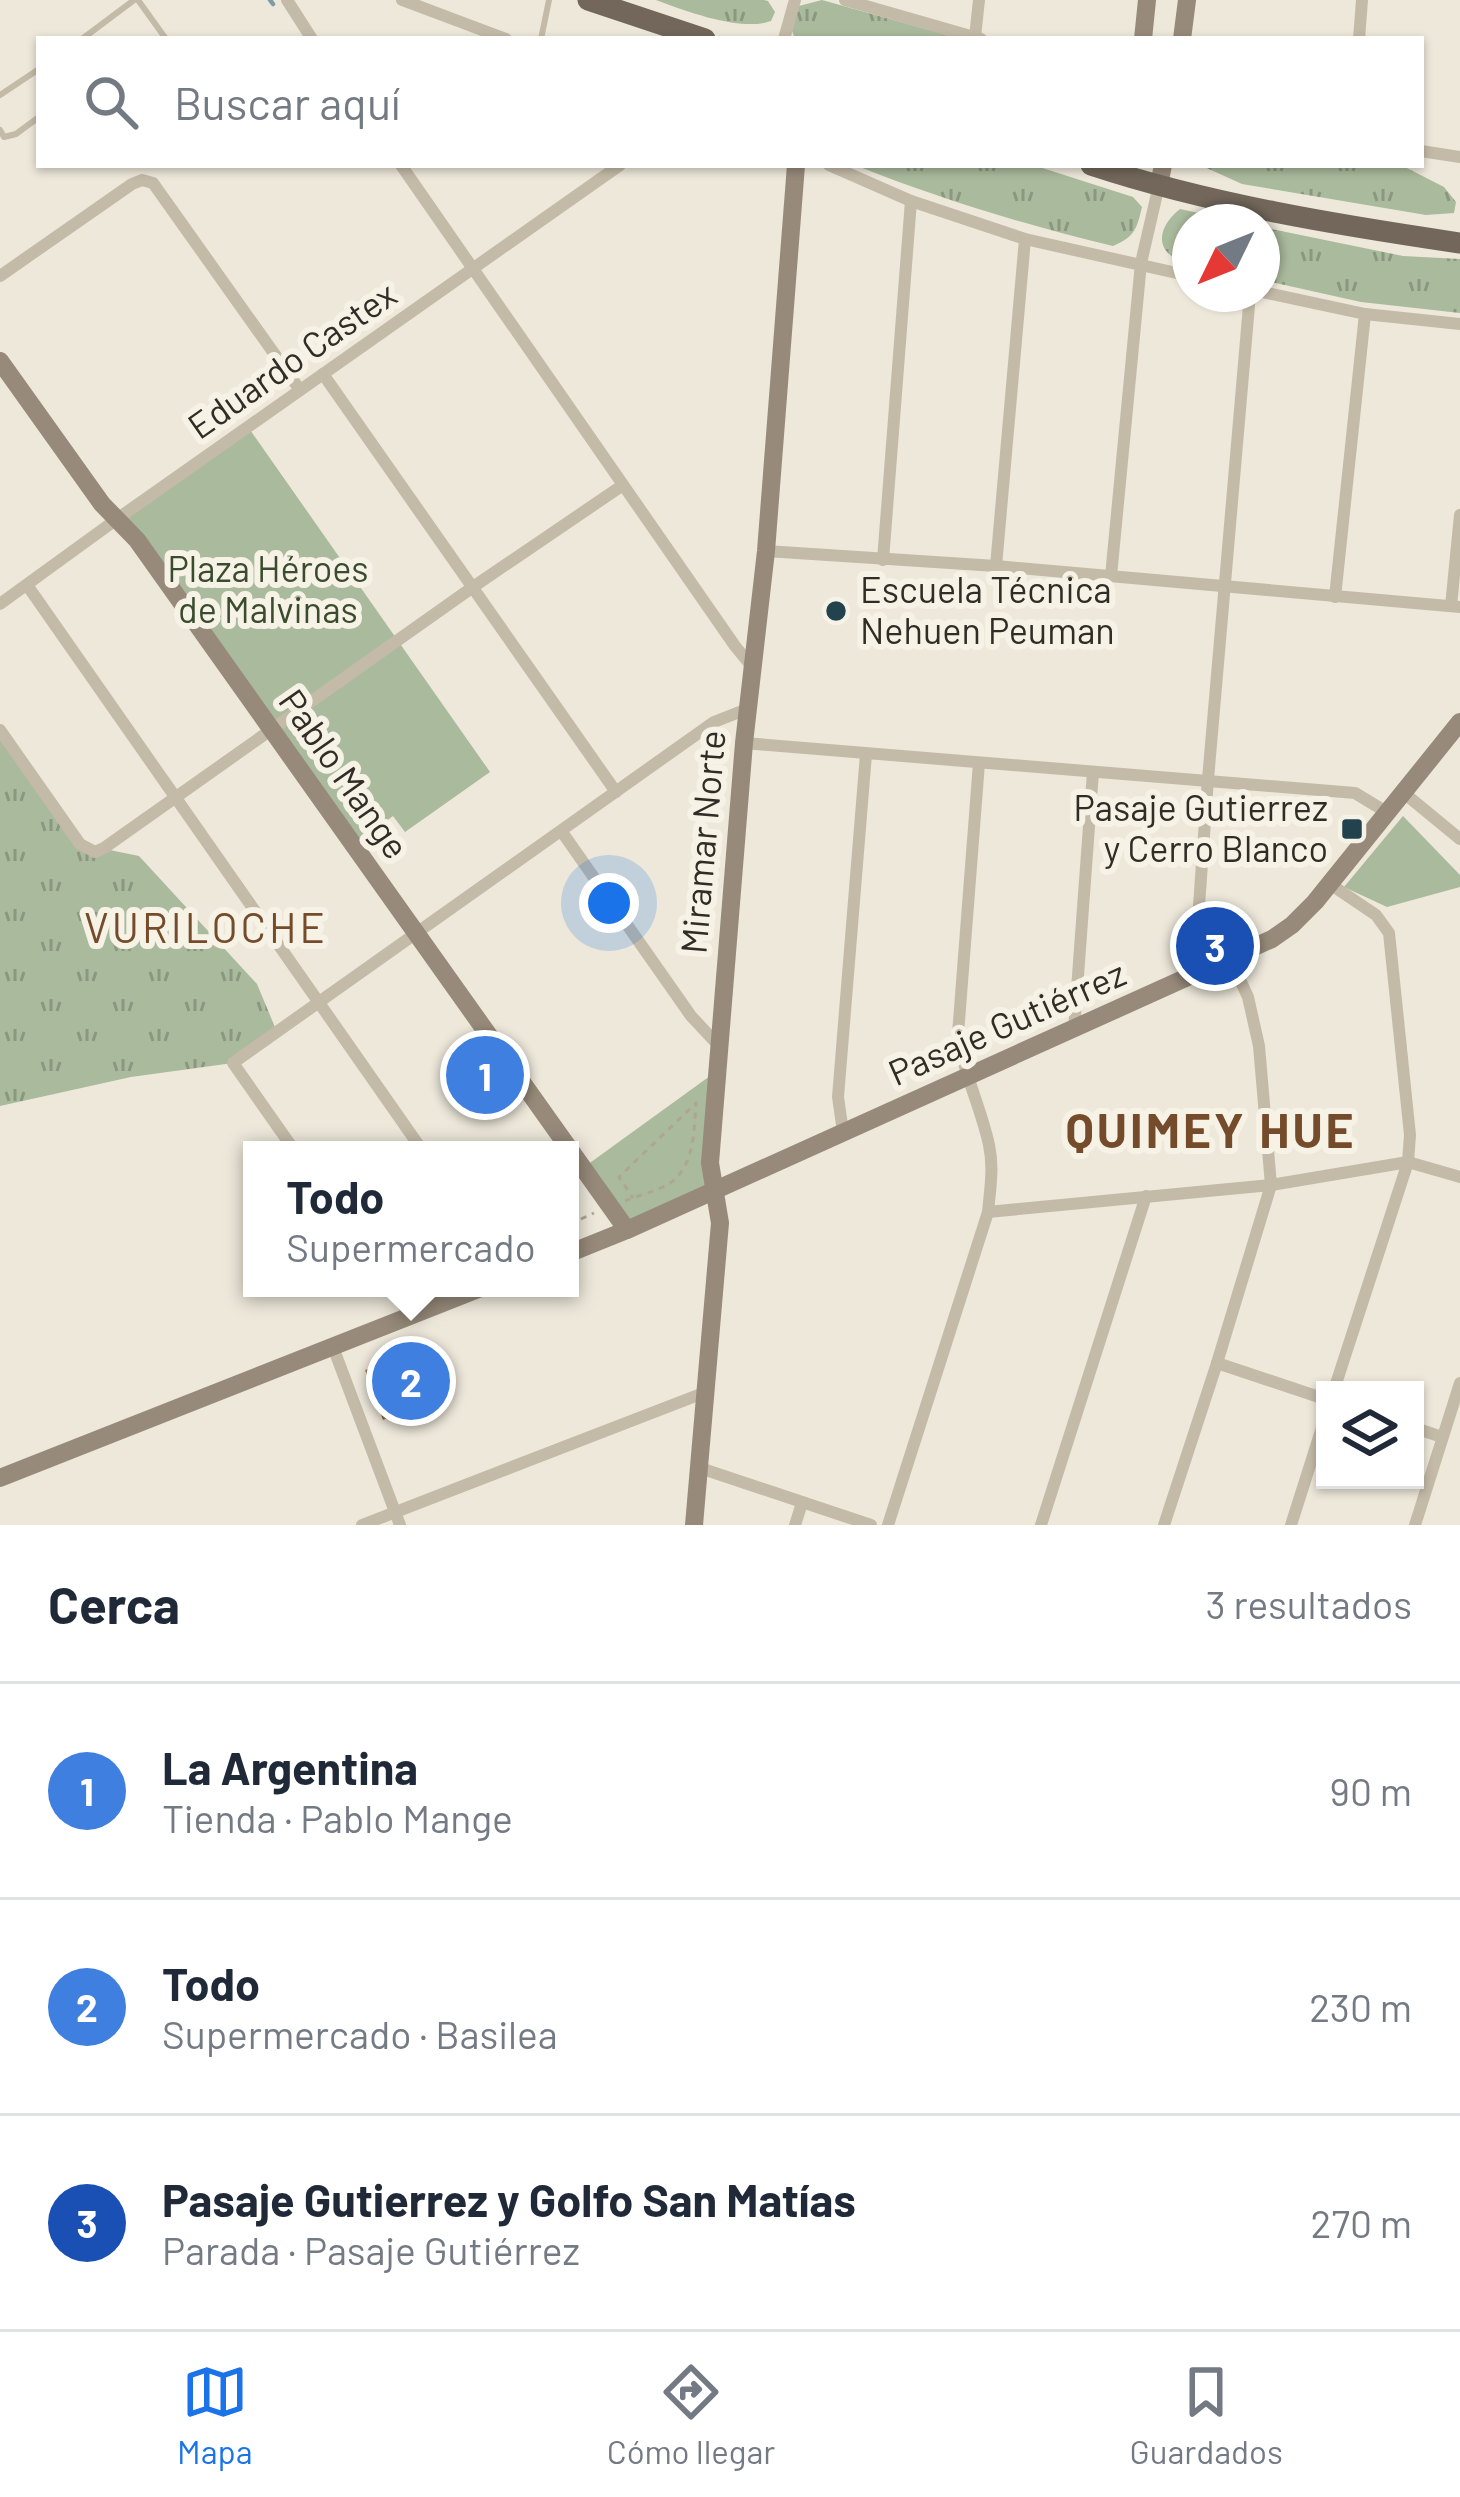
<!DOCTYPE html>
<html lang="es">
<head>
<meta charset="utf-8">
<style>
  body { margin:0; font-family:Barlow,sans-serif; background:#f2f2f3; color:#1f2937 }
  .controls { position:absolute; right:36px; bottom:36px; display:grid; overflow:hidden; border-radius:0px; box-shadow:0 3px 9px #0004 }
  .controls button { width:108px; height:108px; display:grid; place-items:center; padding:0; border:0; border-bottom:3px solid #e0e1e3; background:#fff; color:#1f2937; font:60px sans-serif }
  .compass { position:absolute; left:1172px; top:204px; width:108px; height:108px; border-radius:50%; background:#fff; box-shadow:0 3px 9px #0004; rotate:227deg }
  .you { position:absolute; left:609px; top:903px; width:42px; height:42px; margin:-30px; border:9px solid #fff; border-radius:50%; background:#1a73e8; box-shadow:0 0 0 18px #1a73e833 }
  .badge { display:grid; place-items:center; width:78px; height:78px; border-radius:50%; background:#1a73e8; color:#fff; font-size:39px; font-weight:700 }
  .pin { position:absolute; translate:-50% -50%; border:6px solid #fff; box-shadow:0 3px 12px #0006 }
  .popup { position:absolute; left:243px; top:1141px; width:336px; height:156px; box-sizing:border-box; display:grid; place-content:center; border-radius:0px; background:#fff; filter:drop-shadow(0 3px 9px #0005); font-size:39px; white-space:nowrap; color:#747a83 }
  .popup b { font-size:45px; color:#1f2937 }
  .popup::after { content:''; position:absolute; left:50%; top:100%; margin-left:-24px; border:24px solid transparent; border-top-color:#fff }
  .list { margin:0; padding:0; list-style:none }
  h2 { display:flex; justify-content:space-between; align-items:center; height:156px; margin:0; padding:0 48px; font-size:51px }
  h2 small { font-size:39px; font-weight:400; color:#747a83 }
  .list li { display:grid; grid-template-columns:78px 1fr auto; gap:36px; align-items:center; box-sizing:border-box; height:216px; padding:0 48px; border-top:3px solid #e0e1e3 }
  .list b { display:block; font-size:45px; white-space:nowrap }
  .list p { margin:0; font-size:39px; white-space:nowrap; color:#747a83 }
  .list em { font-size:39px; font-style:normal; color:#747a83 }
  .icon { flex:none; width:66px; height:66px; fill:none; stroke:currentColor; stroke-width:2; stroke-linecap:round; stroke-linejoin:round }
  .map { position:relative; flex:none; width:1460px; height:1525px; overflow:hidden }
  .search { position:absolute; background:#fff; box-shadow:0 3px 9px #0004; left:36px; right:36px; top:36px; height:132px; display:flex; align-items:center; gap:30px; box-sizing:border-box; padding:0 42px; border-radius:0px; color:#747a83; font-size:45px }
  .sheet { height:804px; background:#fff }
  nav { display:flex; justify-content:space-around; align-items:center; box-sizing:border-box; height:168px; border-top:3px solid #e0e1e3; background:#fff; font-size:33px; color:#747a83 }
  nav a { display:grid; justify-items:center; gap:6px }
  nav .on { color:#1a73e8 }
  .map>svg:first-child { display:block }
</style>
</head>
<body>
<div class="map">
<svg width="1460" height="1525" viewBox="0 0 1460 1525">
  <defs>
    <pattern id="grass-tufts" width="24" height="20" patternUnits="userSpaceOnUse" patternTransform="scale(3)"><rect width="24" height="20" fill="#aaba9c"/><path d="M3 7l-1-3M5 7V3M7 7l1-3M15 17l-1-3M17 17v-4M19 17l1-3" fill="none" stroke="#8b977f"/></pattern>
    <pattern id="building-hatch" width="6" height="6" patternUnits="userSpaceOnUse" patternTransform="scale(3)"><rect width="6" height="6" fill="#b57d51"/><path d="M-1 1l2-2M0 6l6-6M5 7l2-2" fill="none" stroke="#946743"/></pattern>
  </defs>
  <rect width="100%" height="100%" fill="#ede8da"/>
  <g fill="url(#grass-tufts)">
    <path d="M656 0H764L768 1 775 12 771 21C741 32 685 11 656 0Z"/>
    <polygon points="822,0 947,35 950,39 795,39 791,28 799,6"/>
    <path d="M855 165H1033L1133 197 1142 207C1137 228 1135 237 1113 246 1025 225 940 199 855 165Z"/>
    <polygon points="1200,165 1401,165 1444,187 1456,202 1454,213 1426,215 1242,184"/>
    <path d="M1180 209 1240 222H1190V264C1155 256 1154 230 1180 209Z"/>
    <polygon points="1262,227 1403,256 1460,259 1460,313 1361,302 1262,280"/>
    <polygon points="0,730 80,844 139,856 257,984 277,1032 233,1063 131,1077 0,1106"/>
  </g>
  <g fill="#aaba9c">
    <polygon points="248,427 490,772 405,832 393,816 354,845 117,519"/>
    <polygon points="1403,816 1460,875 1460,887 1387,907 1344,887"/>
    <polygon points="710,1076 709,1187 629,1224 587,1165"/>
  </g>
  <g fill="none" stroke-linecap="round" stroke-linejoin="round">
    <polyline stroke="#7d9ca6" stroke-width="4.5" points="270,0 273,4"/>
  </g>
  <polygon fill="url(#building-hatch)" points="416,1351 435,1400 383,1420 365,1370"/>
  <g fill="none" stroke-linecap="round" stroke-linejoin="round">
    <g stroke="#afa593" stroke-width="3" stroke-dasharray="6 6" stroke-linecap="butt">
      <path d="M625 1201C639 1195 658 1191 670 1183 695 1166 694 1129 696 1103L619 1177 633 1198"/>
      <polyline points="570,1224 594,1213"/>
    </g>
    <g stroke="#c4baa8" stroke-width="6">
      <polyline points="138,0 166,39"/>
      <polyline points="82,39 134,0"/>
      <polyline points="541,39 549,0"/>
      <polyline points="0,95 39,69"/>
      <polyline points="0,130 4,137 16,134 39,117"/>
    </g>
    <g stroke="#c4baa8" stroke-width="12">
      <polyline points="287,0 312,39"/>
      <polyline points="402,0 506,39"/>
      <polyline points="845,0 981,39"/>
      <polyline points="975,37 979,0"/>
      <polyline points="784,39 795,0"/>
      <polyline points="1359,39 1362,0"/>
      <polyline points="1421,151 1460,157"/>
      <polyline points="401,165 735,646 753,668"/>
      <polyline points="829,165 911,201 1025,239 1190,276"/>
      <polyline points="0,276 132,184 142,180 153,183 300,390"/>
      <polyline points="1262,292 1365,314 1460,324"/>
      <polyline points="323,374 616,792"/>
      <polyline points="766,551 996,566 1460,607"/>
      <polyline points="883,560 911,201"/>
      <polyline points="996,566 1025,239"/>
      <polyline points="1111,576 1141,263 1159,185"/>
      <polyline points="27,585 422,1150"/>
      <polyline points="1335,597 1365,314"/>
      <polyline points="0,604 117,519 620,165"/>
      <polyline points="1451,606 1460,515"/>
      <polyline points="0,730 80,844 95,852 104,848 473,587 623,485"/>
      <polyline points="744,743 1355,793 1388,813"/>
      <polyline points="1404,793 1460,839"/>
      <polyline points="562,832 691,1016 719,1046"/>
      <polyline points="1330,884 1376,915 1389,933 1410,1135 1408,1162 1334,1390"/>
      <polyline points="1194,976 1208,779 1250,294"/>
      <polyline points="1074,1030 1093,772"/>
      <polyline points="843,1132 838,1097 866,754"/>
      <polyline points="294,1150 233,1063 714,722 747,709"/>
      <polyline points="988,1212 1271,1185 1408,1162 1460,1177"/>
      <polyline points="391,1288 410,1315"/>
      <polyline points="333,1347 400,1525"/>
      <polyline points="1217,1363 1325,1399"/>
      <polyline points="1415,1428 1442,1437"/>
      <polyline points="700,1468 871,1525"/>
      <polyline points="362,1525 706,1392"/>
      <polyline points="795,1525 802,1503"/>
      <path d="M888 1525 988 1212C990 1190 994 1168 989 1145 981 1107 963 1073 958 1034L979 763"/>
      <polyline points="1041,1525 1146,1196"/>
      <polyline points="1164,1525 1217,1363 1271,1185 1259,1046 1248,997 1231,960"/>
      <polyline points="1291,1525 1325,1418"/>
      <polyline points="1415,1525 1460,1383"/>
    </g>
    <g stroke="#978a7a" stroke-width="18">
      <polyline points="1143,39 1147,0"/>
      <polyline points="1182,39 1187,0"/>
      <polyline points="1159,185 1163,165"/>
      <polyline points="0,361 102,504 137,540 627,1230"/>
      <polyline points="570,1253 627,1230 1272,939 1292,925 1315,902 1460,722"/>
      <polyline points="0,1478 481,1288"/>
      <polyline points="694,1525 720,1223 710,1163 744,743 766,551 796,165"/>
    </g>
    <g stroke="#72675a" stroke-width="21">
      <polyline points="588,0 705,39"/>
      <path d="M1091 165C1209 204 1338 225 1460 243"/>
    </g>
  </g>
  <g fill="#22424d" stroke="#f6f2e6" stroke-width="4.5">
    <circle cx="836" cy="611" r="12"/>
    <rect x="1340" y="817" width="24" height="24" rx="6"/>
  </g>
  <g text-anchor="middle" stroke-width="12" stroke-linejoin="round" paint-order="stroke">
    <g font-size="36" fill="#322c27" stroke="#f6f2e6">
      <text transform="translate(292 360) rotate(-35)" y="13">Eduardo Castex</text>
      <text transform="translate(344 774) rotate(55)" y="13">Pablo Mange</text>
      <text transform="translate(703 842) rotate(-85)" y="13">Miramar Norte</text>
      <text transform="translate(1007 1023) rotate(-24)" y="13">Pasaje Gutiérrez</text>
    </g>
    <g font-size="36" fill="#3b4c2e" stroke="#f6f2e6">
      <text x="268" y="582">Plaza Héroes<tspan x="268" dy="41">de Malvinas</tspan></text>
    </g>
    <g font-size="36" fill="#322c27" stroke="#f6f2e6" text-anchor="start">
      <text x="860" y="603">Escuela Técnica<tspan x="860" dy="41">Nehuen Peuman</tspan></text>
      <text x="1328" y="821" text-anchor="end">Pasaje Gutierrez<tspan x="1328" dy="41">y Cerro Blanco</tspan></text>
    </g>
    <g font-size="42" letter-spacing="3" fill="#754c2b" stroke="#f6f2e6">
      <text x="206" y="943">VURILOCHE</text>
    </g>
    <g font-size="48" font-weight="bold" letter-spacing="3" fill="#754c2b" stroke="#f6f2e6">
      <text x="1211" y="1148">QUIMEY HUE</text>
    </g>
  </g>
</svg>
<div class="controls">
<button><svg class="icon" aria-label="layers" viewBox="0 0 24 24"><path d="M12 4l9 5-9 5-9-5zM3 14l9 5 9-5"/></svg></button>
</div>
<svg class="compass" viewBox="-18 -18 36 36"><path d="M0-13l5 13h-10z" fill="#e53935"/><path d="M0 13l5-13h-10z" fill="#747a83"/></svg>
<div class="you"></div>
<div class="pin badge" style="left:485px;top:1075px;background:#3f7fe0">1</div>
<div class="pin badge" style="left:411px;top:1381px;background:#3f7fe0">2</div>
<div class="popup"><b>Todo</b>Supermercado</div>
<div class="pin badge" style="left:1215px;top:946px;background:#1a4fb4">3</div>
<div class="search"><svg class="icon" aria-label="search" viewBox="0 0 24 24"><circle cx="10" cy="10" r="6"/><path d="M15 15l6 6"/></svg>Buscar aquí</div>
</div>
<section class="sheet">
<h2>Cerca<small>3 resultados</small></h2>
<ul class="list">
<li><span class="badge" style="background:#3f7fe0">1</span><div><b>La Argentina</b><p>Tienda · Pablo Mange</p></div><em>90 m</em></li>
<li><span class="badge" style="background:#3f7fe0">2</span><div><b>Todo</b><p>Supermercado · Basilea</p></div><em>230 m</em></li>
<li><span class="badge" style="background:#1a4fb4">3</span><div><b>Pasaje Gutierrez y Golfo San Matías</b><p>Parada · Pasaje Gutiérrez</p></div><em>270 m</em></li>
</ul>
</section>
<nav>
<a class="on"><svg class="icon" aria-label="map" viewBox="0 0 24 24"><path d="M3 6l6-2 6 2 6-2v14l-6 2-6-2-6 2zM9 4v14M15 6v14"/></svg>Mapa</a>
<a><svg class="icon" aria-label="directions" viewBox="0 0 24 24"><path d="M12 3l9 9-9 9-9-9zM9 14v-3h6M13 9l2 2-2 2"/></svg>Cómo llegar</a>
<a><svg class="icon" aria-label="saved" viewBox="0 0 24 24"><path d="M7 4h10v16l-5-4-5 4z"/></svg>Guardados</a>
</nav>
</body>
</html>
